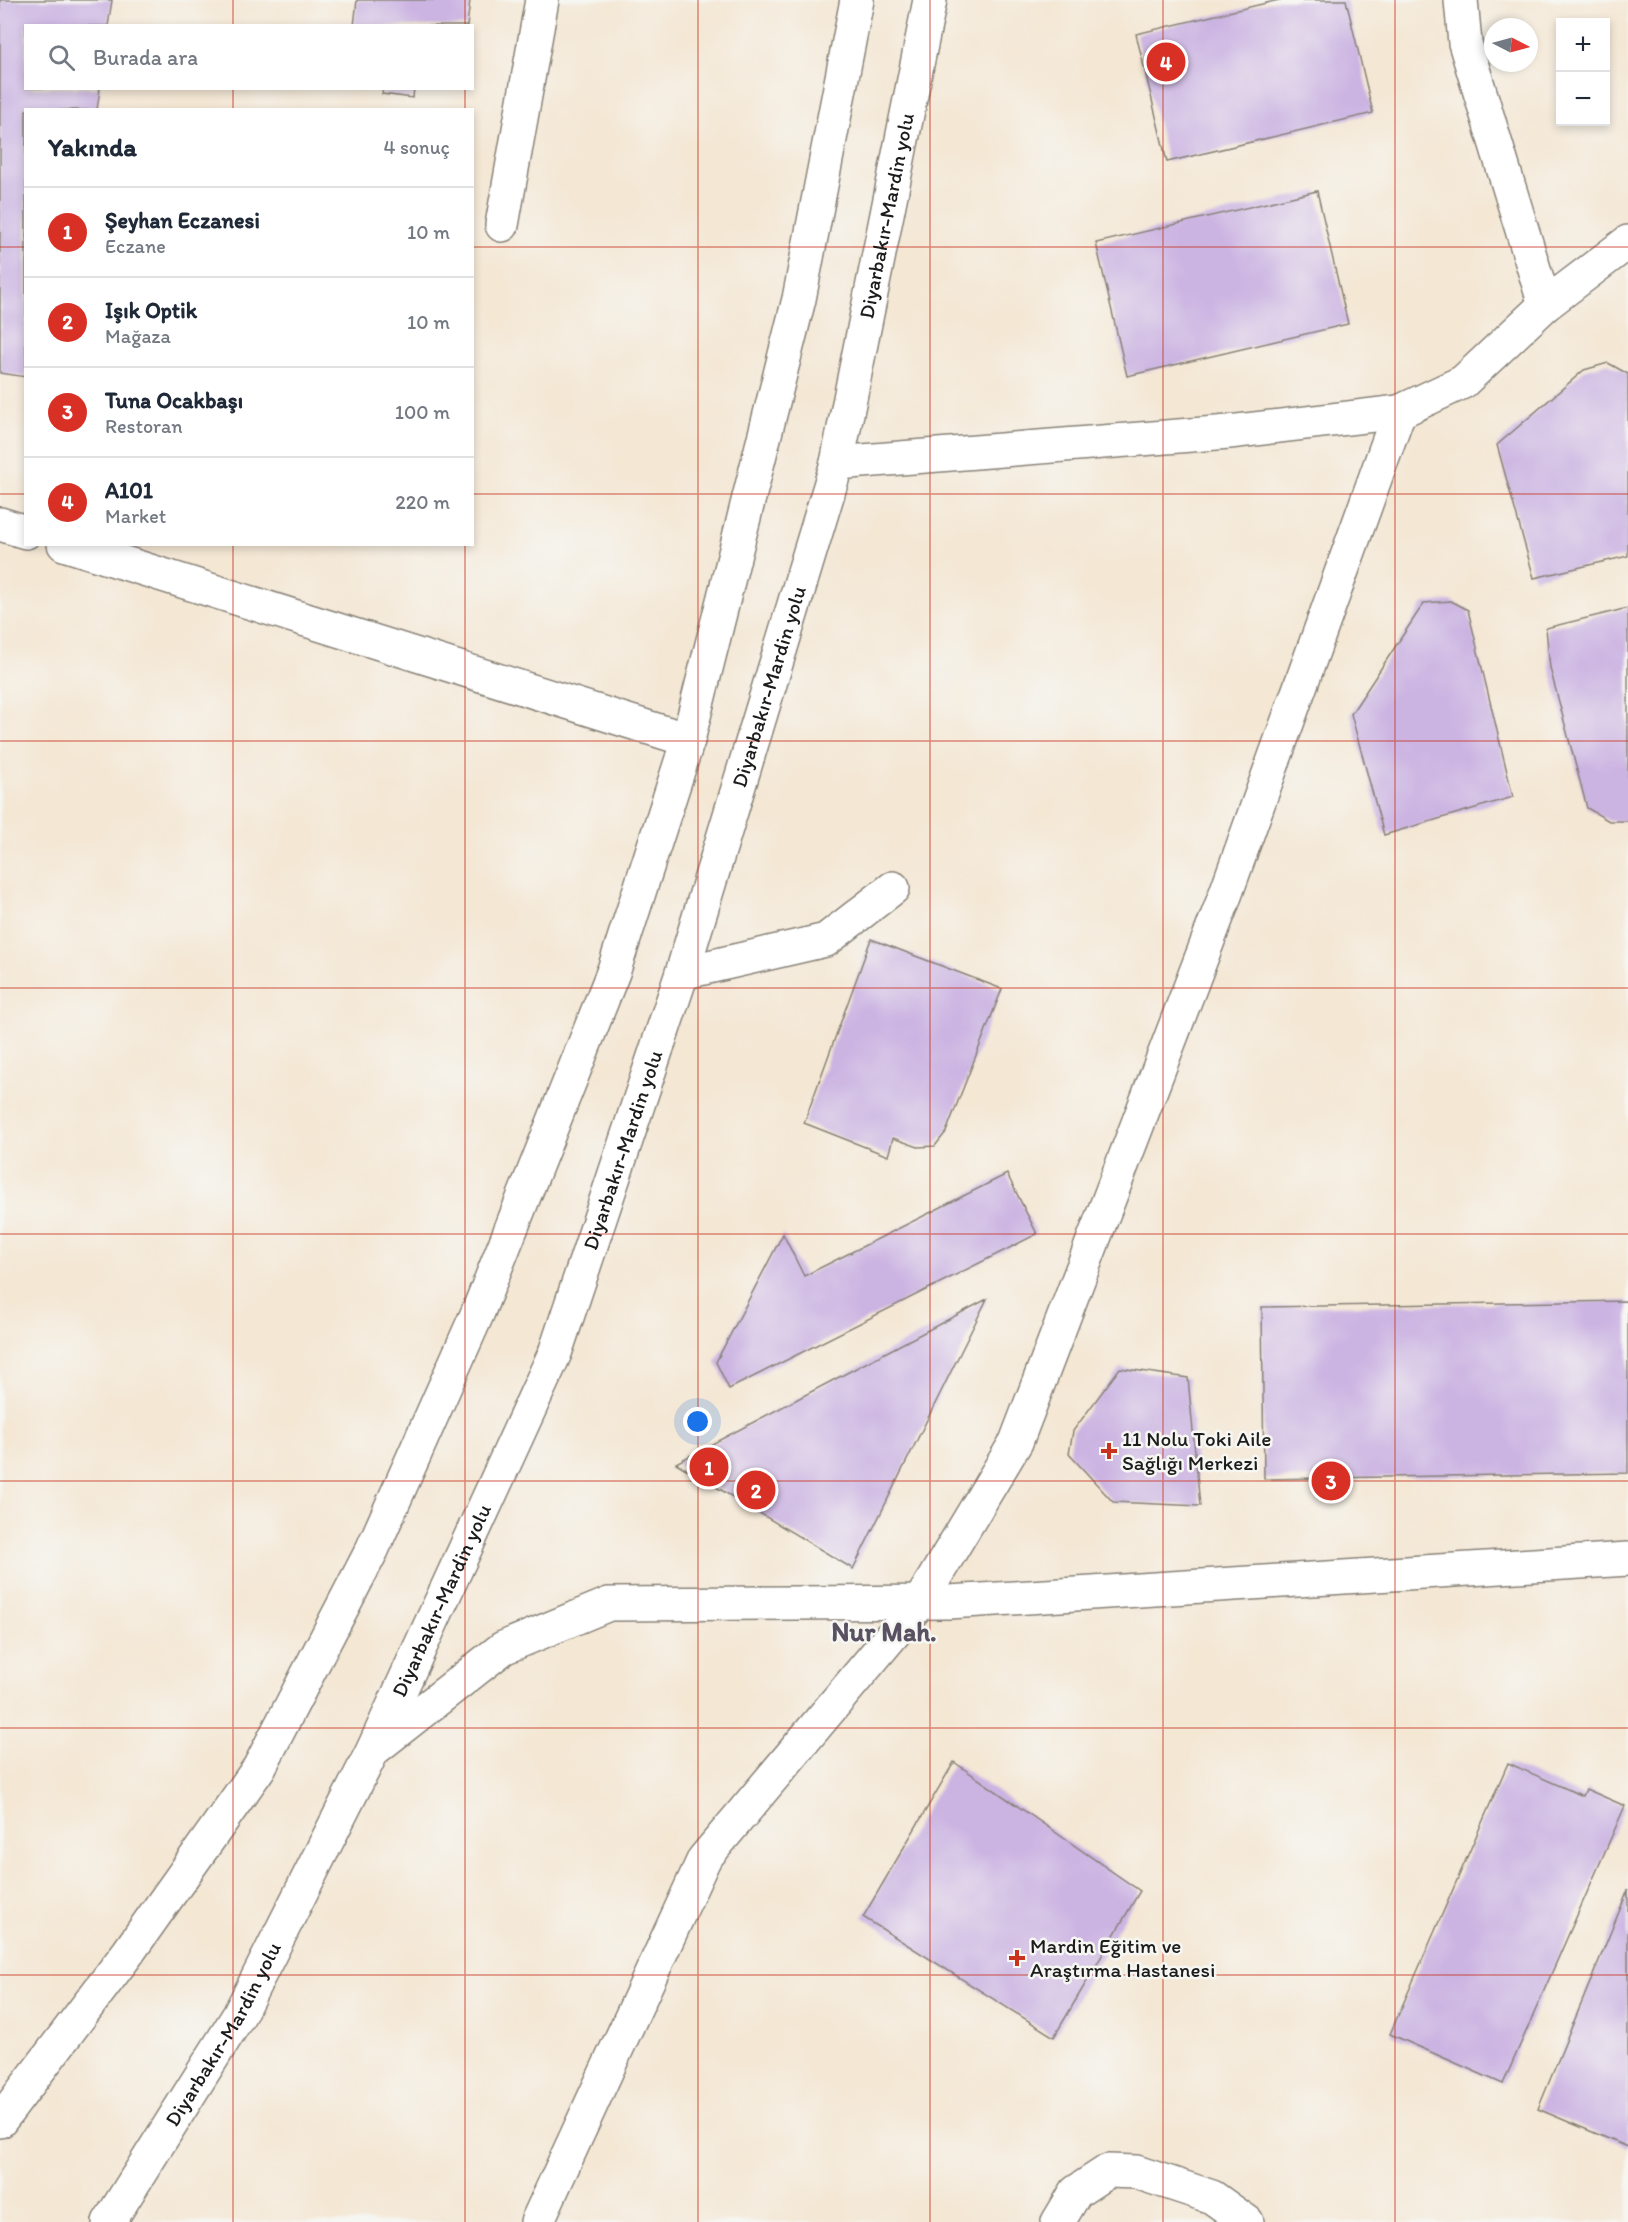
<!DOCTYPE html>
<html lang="tr">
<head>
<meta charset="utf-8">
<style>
  body { margin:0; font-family:Itim,sans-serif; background:#f2f2f3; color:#1f2937 }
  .controls { position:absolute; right:18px; top:18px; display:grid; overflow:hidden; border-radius:0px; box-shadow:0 3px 9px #0003 }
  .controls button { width:54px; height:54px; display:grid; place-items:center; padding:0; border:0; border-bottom:2px solid #e0e1e3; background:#fff; color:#1f2937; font:30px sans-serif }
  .compass { position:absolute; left:1484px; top:18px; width:54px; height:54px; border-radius:50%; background:#fff; box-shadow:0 3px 9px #0003; rotate:96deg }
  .you { position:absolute; left:698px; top:1422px; width:21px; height:21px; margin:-15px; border:4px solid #fff; border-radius:50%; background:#1a73e8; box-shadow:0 0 0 9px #1a73e833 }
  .badge { display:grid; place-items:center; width:39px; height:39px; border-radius:50%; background:#d93025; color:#fff; font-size:20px; font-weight:700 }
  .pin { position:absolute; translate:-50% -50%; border:3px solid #fff; box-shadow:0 2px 6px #0006 }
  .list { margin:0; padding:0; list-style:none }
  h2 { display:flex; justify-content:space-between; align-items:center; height:78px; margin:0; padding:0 24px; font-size:26px }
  h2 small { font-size:20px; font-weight:400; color:#747a83 }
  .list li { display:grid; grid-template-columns:39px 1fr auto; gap:18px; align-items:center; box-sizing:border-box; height:90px; padding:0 24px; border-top:2px solid #e0e1e3 }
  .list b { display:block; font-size:22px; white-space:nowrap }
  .list p { margin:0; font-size:20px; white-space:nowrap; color:#747a83 }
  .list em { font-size:20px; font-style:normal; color:#747a83 }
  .icon { flex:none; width:33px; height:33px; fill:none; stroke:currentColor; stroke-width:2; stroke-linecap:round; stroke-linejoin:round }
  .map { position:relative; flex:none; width:1628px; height:2222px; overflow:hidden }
  .search { position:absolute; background:#fff; box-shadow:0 3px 9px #0003; left:24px; top:24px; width:450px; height:66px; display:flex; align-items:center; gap:15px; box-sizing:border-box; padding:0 21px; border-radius:0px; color:#747a83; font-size:22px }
  .panel { position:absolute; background:#fff; box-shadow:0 3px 9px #0003; left:24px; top:108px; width:450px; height:438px; border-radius:0px }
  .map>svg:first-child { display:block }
</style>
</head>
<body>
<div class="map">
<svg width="1628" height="2222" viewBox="0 0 1628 2222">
  <rect width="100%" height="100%" fill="#f6f6f2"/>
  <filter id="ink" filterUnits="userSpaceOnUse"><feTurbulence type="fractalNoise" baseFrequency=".0167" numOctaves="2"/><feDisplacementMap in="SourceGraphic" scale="12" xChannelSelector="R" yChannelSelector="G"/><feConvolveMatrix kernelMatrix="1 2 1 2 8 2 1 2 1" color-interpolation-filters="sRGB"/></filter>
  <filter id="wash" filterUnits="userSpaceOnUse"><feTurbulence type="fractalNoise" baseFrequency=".008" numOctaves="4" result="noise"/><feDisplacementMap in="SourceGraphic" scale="24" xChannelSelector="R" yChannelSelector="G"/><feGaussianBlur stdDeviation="1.35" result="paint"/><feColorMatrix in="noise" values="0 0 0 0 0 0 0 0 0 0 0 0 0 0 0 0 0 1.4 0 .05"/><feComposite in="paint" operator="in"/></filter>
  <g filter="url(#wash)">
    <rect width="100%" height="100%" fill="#f4e7d4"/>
    <g id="blocks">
      <g fill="#cbb3e2">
        <polygon points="0,0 112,0 108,26 26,26 26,88 100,88 97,110 26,110 26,377 0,373"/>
        <polygon points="357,0 470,0 467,26 354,26"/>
        <polygon points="1279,0 1346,0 1373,113 1167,162 1136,34"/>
        <polygon points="383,88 414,88 413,98 382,94"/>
        <polygon points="1317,191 1348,324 1127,376 1096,243"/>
        <polygon points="1608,363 1628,374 1628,556 1534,578 1497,445 1584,370"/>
        <polygon points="1451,601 1468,610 1513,797 1384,835 1351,714 1424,603"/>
        <polygon points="1628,608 1628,821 1609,821 1587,808 1550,668 1546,628"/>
        <polygon points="871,939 1002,989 946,1132 935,1146 918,1147 893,1138 888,1156 804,1123"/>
        <polygon points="1007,1174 1037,1234 729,1389 716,1362 783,1234 804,1276"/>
        <polygon points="987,1299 853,1569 676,1463"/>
        <polygon points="1628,1301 1628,1473 1264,1479 1262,1307"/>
        <polygon points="1120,1368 1188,1378 1200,1506 1113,1502 1069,1454 1073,1431"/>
        <polygon points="954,1762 1140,1891 1054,2037 863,1917"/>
        <polygon points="1508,1763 1583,1796 1586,1789 1625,1806 1503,2084 1390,2034"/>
        <polygon points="1628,1890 1628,2147 1538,2109"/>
      </g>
    </g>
  </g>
  <g filter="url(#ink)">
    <use href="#blocks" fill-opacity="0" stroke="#888278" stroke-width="1.5"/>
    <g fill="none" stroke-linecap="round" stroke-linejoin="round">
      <defs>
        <g id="minor">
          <polyline points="1461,0 1465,43 1545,305"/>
          <polyline points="502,225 542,0"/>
          <polyline points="837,463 1229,432 1399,412 1463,382 1545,305 1628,242"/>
          <polyline points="0,524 26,532"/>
          <polyline points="64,544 688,740"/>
          <polyline points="682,973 826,940 893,888"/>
          <polyline points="373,1750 503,1648 609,1604 949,1602 1628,1559"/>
          <polyline points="537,2222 704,1859 920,1602 1016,1442 1222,904 1399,412"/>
          <polyline points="1058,2222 1076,2192 1108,2171 1136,2172 1212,2197 1247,2222"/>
        </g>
        <g id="highway">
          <polyline points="0,2121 127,1954 259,1768 372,1550 478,1312 614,970 688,740 799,299 857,0"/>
          <path id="s1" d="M109 2222 239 2015 373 1750 555 1353 682 973 837 463 930 0"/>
        </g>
      </defs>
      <use href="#minor" stroke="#888278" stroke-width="36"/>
      <use href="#highway" stroke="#888278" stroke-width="36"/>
      <use href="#minor" stroke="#fff" stroke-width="33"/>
      <use href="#highway" stroke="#fff" stroke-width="33"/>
    </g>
  </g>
  <path fill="none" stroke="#c8321e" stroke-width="1.5" stroke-opacity="0.55" d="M233 0V26M465 0V26M698 0V2222M930 0V2222M1163 0V2222M1395 0V2222M233 88V110M465 88V110M0 247H26M472 247H1628M0 494H26M472 494H1628M233 544V2222M465 544V2222M0 741H1628M0 988H1628M0 1234H1628M0 1481H1628M0 1728H1628M0 1975H1628"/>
  <g fill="#c8321e" stroke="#f6f6f2" stroke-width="2">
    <path d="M1106 1442h6v6h6v6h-6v6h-6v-6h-6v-6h6z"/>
    <path d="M1014 1949h6v6h6v6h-6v6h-6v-6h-6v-6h6z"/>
  </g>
  <g text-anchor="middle" stroke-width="5" stroke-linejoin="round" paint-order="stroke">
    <g font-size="21" fill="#1c1c1c" stroke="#f6f6f2">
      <text dy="7" stroke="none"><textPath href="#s1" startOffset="2164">Diyarbakır-Mardin yolu</textPath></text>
      <text dy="7" stroke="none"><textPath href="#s1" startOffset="1678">Diyarbakır-Mardin yolu</textPath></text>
      <text dy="7" stroke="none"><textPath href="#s1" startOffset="1192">Diyarbakır-Mardin yolu</textPath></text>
      <text dy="7" stroke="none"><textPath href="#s1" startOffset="706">Diyarbakır-Mardin yolu</textPath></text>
      <text dy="7" stroke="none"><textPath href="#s1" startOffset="220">Diyarbakır-Mardin yolu</textPath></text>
    </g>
    <g font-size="21" fill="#1c1c1c" stroke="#f6f6f2" text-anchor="start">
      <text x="1122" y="1446">11 Nolu Toki Aile<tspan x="1122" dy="24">Sağlığı Merkezi</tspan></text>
      <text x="1030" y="1953">Mardin Eğitim ve<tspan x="1030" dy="24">Araştırma Hastanesi</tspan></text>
    </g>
    <g font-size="27" font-weight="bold" fill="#595161" stroke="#f6f6f2">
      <text x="884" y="1641">Nur Mah.</text>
    </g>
  </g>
</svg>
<div class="controls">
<button>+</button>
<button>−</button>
</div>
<svg class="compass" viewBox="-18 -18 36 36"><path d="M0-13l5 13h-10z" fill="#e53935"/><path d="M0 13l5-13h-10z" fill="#747a83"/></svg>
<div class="you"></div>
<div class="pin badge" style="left:709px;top:1467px">1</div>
<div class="pin badge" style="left:756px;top:1490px">2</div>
<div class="pin badge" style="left:1331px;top:1481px">3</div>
<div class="pin badge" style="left:1166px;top:62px">4</div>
<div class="search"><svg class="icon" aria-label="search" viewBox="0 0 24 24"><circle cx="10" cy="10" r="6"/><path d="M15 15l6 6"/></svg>Burada ara</div>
<section class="panel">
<h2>Yakında<small>4 sonuç</small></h2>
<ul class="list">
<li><span class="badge">1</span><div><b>Şeyhan Eczanesi</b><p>Eczane</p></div><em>10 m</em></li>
<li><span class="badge">2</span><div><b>Işık Optik</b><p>Mağaza</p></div><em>10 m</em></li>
<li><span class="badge">3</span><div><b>Tuna Ocakbaşı</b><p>Restoran</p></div><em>100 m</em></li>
<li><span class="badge">4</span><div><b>A101</b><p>Market</p></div><em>220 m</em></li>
</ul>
</section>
</div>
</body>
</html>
